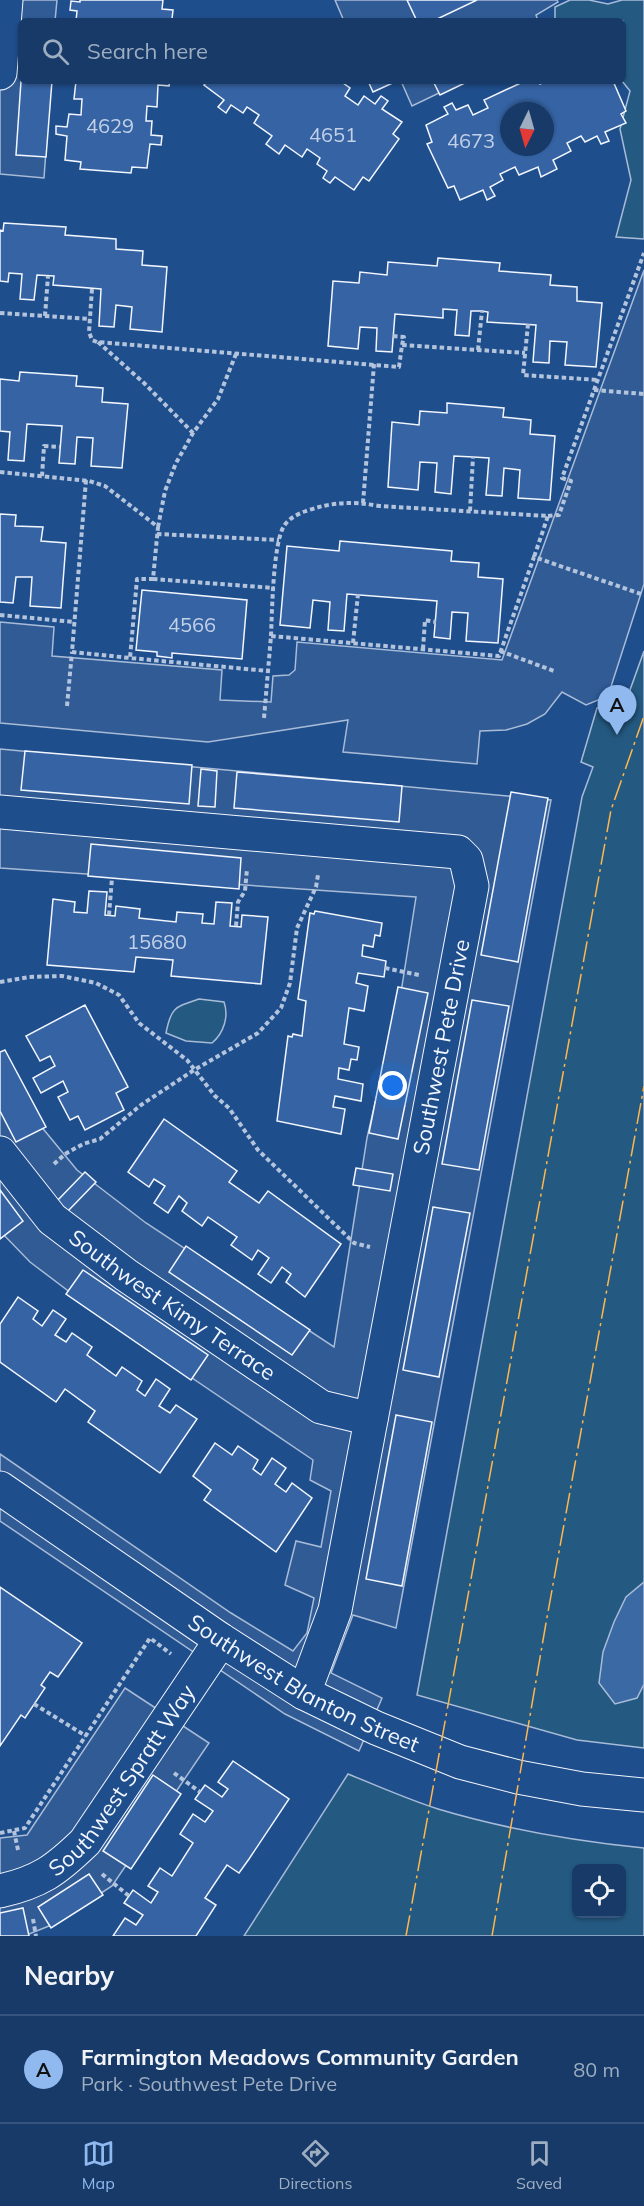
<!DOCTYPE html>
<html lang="en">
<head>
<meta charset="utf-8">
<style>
  body { margin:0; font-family:Mulish,sans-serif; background:#244571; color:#f1f3f6 }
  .controls { position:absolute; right:18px; bottom:18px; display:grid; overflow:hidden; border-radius:9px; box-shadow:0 2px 4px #0004 }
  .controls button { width:54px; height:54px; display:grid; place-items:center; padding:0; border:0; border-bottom:2px solid #36547d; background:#173a69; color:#f1f3f6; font:30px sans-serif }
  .compass { position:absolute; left:500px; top:102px; width:54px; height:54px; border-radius:50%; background:#173a69; box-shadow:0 2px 4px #0004; rotate:185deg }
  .you { position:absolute; left:393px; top:1086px; width:21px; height:21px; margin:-15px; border:4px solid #fff; border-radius:50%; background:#1a73e8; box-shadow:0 0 0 9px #1a73e833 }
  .badge { display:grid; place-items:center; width:39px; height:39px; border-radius:50%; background:#90b9f0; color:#111; font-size:20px; font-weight:700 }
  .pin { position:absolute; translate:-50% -50px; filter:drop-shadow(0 2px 3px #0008) }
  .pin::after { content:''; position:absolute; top:32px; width:21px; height:18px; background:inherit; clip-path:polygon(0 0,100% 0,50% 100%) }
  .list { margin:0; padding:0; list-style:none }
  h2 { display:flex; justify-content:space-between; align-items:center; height:78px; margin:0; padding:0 24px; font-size:26px }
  h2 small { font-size:20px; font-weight:400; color:#9eadc0 }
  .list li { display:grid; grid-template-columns:39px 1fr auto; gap:18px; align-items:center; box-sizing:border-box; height:108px; padding:0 24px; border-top:2px solid #36547d }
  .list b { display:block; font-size:22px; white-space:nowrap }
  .list p { margin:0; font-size:20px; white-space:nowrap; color:#9eadc0 }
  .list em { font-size:20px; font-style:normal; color:#9eadc0 }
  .icon { flex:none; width:33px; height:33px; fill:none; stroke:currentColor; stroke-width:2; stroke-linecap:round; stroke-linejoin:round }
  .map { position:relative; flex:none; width:644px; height:1936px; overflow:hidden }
  .search { position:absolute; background:#173a69; box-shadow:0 2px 4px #0004; left:18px; right:18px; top:18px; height:66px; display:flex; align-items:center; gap:15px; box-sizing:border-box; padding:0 21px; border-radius:9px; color:#9eadc0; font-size:22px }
  .sheet { height:186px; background:#173a69 }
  nav { display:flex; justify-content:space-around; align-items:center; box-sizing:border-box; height:84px; border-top:2px solid #36547d; background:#173a69; font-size:16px; color:#9eadc0 }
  nav a { display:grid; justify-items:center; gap:3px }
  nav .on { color:#90b9f0 }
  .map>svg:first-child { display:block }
</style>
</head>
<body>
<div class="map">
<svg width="644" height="1936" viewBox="0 0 644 1936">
  <rect width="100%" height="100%" fill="#1f4e8c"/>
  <g fill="#245a82" stroke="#a8bbd7" stroke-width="1.5" fill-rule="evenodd">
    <polygon points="570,0 589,0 608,4 622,0 644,0 644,239 616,237 631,180 620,129 630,91 622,81 623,21 555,21 555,7"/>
    <polygon points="644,651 644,1748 577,1740 417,1695 582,797 593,767 581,762 597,708 626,701"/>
    <path d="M199 999 224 1002C229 1016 224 1033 212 1043L186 1041 166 1033C171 1007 175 1007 199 999Z"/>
    <path d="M348 1774C378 1786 407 1799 438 1809 505 1829 574 1841 644 1848V1936H244ZM576 1868H622V1914H576Z"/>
  </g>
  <g fill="#305b95" stroke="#a8bbd7" stroke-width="1.5">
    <polygon points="0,0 57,0 55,21 21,21 21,81 51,81 44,178 0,174"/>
    <polygon points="335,0 557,0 558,2 536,15 538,21 344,21"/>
    <polygon points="401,81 464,81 412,106"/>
    <polygon points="644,270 644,584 608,696 586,705 562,692 545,714 527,724 506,730 480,731 477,764 343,752 348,720 208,742 0,723 0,622 54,627 52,656 222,670 220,700 271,702 273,676 289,675 295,670 297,642 502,660"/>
    <polygon points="0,749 551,800 396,1628 353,1615 331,1673 382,1698 359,1751 285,1714 0,1521 0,1454 231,1613 293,1651 307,1633 314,1598 285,1585 296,1541 321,1547 331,1491 310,1480 313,1460 108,1321 30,1262 0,1231 0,1053 35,1119 77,1170 146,1223 334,1347 367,1138 402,986 416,897 0,868"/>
    <polygon points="125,1688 209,1743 112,1886 54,1924 24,1936 0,1936 0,1838 27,1835"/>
  </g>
  <polygon fill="#3b69a3" stroke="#a8bbd7" stroke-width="1.5" points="644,1582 644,1684 637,1698 615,1704 599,1683 603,1652 614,1622 626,1597"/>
  <g fill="#3563a3" stroke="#f2f6ff" stroke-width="1.5" fill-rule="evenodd">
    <polygon points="80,0 163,0 162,9 173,10 172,19 76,21 77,11 70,10 71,1 80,2"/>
    <polygon points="407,0 477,0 433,21 417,21"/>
    <polygon points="21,81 52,81 46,157 16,155"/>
    <polygon points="76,81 170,81 169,86 158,85 157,107 147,106 146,121 152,121 151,135 162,136 161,145 150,144 147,168 132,167 131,173 80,169 81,162 65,160 67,136 56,134 56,126 67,127 69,114 81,115 82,99 74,99"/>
    <polygon points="207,81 340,81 350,88 345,96 358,105 364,96 375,104 381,96 388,101 382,109 402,122 393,134 399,139 369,181 363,177 354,190 335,177 330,183 323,178 327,171 317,164 320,158 307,149 302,157 285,145 279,154 266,144 272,136 254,123 259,115 247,107 243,113 231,105 226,113 218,107 224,100 204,85"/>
    <polygon points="368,81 397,81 373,92"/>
    <polygon points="433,81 469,81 440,95"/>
    <path d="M525 81H538L540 84 547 81H613L626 111 621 114 626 123 605 132 609 141 601 144 597 136 585 142 581 136 567 143 571 151 553 160 557 169 541 177 538 167 519 175 515 167 500 174 503 180 490 187 495 196 487 200 483 190 460 200 454 186 448 188 427 144 432 142 426 125 448 114 444 107 452 103 456 110 468 105 473 115 488 108 484 100ZM509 111H545V147H509Z"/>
    <polygon points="4,223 66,227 65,235 116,239 116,249 143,251 142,265 167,267 162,332 130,329 132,307 116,305 114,327 99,326 101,289 53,285 54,276 37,275 34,300 20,299 22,274 9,273 8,282 0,281 0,230 3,231"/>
    <polygon points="438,258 500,263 499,271 551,275 550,285 577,287 577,301 602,303 596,367 565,365 567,342 550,341 549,363 533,362 536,325 487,322 488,312 482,311 471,311 469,336 455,335 457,310 443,309 443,318 395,314 392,352 376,351 377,328 360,327 358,349 328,346 333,281 359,283 360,272 387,275 388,262 437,266"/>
    <polygon points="20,372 77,376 76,386 103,388 102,402 128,404 122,468 91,466 93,438 77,437 75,464 59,463 62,426 27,424 24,461 8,460 10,432 0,431 0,379 19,381"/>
    <polygon points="447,403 504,408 503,417 531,420 530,434 555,436 550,500 518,498 520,470 504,468 502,496 486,495 489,458 473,457 454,456 451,494 435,492 437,463 420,462 418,490 388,487 392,422 419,425 420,411 447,413"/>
    <polygon points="0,514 16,515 15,526 43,527 41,541 66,543 61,608 30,606 32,577 16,577 13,603 0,602"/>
    <polygon points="340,541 452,551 451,561 479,563 478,577 503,579 498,643 466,641 468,613 452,612 450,639 434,637 437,601 347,594 344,631 328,630 330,602 313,600 310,628 280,625 287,546 339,551"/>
    <polygon points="142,590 247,600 242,659 172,653 172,658 157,656 157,652 136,650"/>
    <polygon points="25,751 192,765 189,804 21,790"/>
    <polygon points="201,769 217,771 215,807 198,806"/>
    <polygon points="237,772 402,786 399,822 234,808"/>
    <polygon points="511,792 548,798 518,962 481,955"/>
    <polygon points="91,844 241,858 239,889 88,876"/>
    <polygon points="89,891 107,892 105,915 115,916 116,906 140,909 139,918 176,922 177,912 203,914 202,923 214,924 216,902 232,903 230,926 241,927 242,915 268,917 261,984 171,976 173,960 136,957 134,972 47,965 53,899 75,902 74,912 87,913"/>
    <polygon points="315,911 382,923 380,936 375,935 373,947 363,945 362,956 386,961 384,977 358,973 356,983 368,986 364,1011 349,1008 344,1044 359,1047 357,1060 351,1059 349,1070 339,1068 338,1079 363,1084 361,1101 335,1096 333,1107 345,1109 341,1134 277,1121 288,1036 292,1037 293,1034 302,1036 306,1001 298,999 310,913 314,914"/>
    <polygon points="398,987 428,993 398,1139 369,1133"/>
    <polygon points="472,1000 509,1006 479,1170 442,1164"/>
    <polygon points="85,1005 128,1087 116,1093 124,1110 85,1130 78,1116 70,1120 58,1097 68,1092 63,1081 41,1093 33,1078 55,1066 50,1056 40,1061 26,1036"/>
    <polygon points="5,1050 46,1127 16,1142 0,1111 0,1052"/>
    <polygon points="164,1119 237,1171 229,1182 259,1203 268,1191 341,1244 305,1297 286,1282 291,1274 282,1267 271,1283 258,1274 269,1258 258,1250 252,1260 231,1245 237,1237 208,1217 202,1226 182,1211 187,1203 179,1196 168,1213 154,1203 165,1186 154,1179 149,1187 128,1172"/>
    <polygon points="356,1168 393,1174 390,1191 353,1185"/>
    <polygon points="85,1172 96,1182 68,1211 57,1201"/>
    <polygon points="0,1190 23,1221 0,1239"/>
    <polygon points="433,1207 470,1213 439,1377 403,1370"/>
    <polygon points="186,1246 310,1330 292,1355 169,1272"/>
    <polygon points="83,1270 208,1355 191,1380 66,1294"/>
    <polygon points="18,1297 38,1311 33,1319 42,1326 53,1310 66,1319 55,1335 66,1342 72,1333 92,1347 87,1355 116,1376 122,1367 142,1381 137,1390 145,1396 156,1379 170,1389 159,1406 170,1413 176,1405 197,1419 160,1473 88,1422 95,1411 65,1389 56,1402 0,1362 0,1324"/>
    <polygon points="396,1415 432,1422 402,1586 366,1579"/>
    <polygon points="215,1443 232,1455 238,1446 258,1460 253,1469 261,1475 272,1458 286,1468 275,1484 286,1492 292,1483 312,1498 276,1552 204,1500 211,1490 193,1476"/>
    <polygon points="0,1587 82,1643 58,1677 50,1672 41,1685 45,1688 25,1718 21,1715 0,1746"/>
    <polygon points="233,1761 289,1799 249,1859 239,1873 227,1865 205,1898 216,1905 196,1936 113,1936 125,1918 136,1925 143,1915 124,1903 133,1890 151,1903 158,1892 148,1886 160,1868 172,1876 193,1843 180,1834 193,1814 205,1822 213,1811 195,1799 205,1785 222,1797 228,1789 218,1782"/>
    <polygon points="153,1775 181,1794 131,1869 103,1851"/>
    <polygon points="89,1874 103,1895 51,1928 38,1907"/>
    <polygon points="23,1908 29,1936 0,1936 0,1913"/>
  </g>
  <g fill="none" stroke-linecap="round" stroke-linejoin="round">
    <defs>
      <g id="minor">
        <polyline points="0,73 6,0"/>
        <polyline points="0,812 458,852 466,860 472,886 335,1610 304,1693"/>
        <path id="s1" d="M0 1153 52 1219 126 1275 321 1407 371 1419"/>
        <path id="s2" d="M0 1488 221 1640 304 1693 376 1728 460 1762 518 1777 582 1789 644 1795"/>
        <path id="s3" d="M0 1891C40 1882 56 1870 85 1842L221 1640"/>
      </g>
    </defs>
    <use href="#minor" stroke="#f2f6ff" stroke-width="35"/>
    <g stroke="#b3c4dc" stroke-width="4" stroke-dasharray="4.5 3" stroke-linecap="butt">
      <polyline points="92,289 89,332 92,340 97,342 399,367 402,345 525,353"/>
      <polyline points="0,313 90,319"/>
      <polyline points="45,316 48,276"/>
      <polyline points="528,324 523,375 598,380"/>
      <polyline points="393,336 404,337 402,345"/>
      <polyline points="98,342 144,383 193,433"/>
      <polyline points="478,350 482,311"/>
      <polyline points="594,390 644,394"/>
      <polyline points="0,472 89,481 105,486 158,527 153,579 137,579 130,658 268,671"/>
      <polyline points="42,476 44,446 60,447"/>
      <polyline points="86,480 72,652 130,658"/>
      <polyline points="363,503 374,364"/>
      <polyline points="470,511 473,457"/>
      <polyline points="548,516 559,515 571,481 562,478 644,253"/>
      <polyline points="158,527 165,491 176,463 193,433 218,399 236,354"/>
      <polyline points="157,534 279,540"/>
      <polyline points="153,579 274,588"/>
      <polyline points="0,615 74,622"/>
      <path d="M271 636C272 613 273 543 284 526 289 518 298 514 306 511 332 502 352 501 379 506L548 516 534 557"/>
      <polyline points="353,643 358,594"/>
      <polyline points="423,649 425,620 436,622"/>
      <polyline points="500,651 554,671"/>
      <polyline points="67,706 72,652"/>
      <polyline points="264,718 271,636 499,656 534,557 644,595"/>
      <polyline points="109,915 112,878"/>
      <polyline points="236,926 238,902 245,891 247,869"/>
      <polyline points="385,968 419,975"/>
      <polyline points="0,982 29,977 62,976 96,983 119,995 139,1023 187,1060 215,1096 229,1108 258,1150 354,1243 370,1247"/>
      <polyline points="54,1164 65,1154 83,1144 100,1139 141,1105 194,1070 258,1033 281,1008 290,983 297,928 316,887 318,875"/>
      <polyline points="34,1704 86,1736"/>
      <polyline points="174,1773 200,1792"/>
      <polyline points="14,1831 18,1850"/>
      <polyline points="0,1833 25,1828 150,1638 171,1654"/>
      <polyline points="102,1874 129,1896"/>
      <polyline points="33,1919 36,1936"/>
    </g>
    <use href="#minor" stroke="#1f4e8c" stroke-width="33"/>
    <g stroke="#ffb74d" stroke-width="1.5" stroke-dasharray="21 4.5 3 4.5" stroke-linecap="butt">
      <polyline points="406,1936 611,810 644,716"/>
      <polyline points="492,1936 546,1623 644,1086"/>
    </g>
  </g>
  <g text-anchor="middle" stroke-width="4.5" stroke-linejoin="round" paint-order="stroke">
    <g font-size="20" fill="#c3d1e8">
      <text x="110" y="133">4629</text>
      <text x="333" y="142">4651</text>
      <text x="471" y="148">4673</text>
      <text x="192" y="632">4566</text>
      <text x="157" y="949">15680</text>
    </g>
    <g font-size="22" fill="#f2f6ff" stroke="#1f4e8c">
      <text transform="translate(441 1047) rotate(-79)" y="8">Southwest Pete Drive</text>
      <text dy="8" stroke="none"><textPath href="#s1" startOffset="232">Southwest Kimy Terrace</textPath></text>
      <text dy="8" stroke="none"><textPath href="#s2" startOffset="362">Southwest Blanton Street</textPath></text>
      <text dy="8" stroke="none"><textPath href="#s3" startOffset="171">Southwest Spratt Way</textPath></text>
    </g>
  </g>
</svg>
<div class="controls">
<button><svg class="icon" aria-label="locate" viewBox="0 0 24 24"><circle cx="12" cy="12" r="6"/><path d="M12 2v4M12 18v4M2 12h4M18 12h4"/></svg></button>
</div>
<svg class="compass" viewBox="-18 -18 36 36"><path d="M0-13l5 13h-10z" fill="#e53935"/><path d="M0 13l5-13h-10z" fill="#9eadc0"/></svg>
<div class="you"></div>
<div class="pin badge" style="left:617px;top:735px">A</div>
<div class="search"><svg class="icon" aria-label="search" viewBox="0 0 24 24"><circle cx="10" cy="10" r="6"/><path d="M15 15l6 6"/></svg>Search here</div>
</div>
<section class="sheet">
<h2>Nearby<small></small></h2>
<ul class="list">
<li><span class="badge">A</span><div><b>Farmington Meadows Community Garden</b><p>Park · Southwest Pete Drive</p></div><em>80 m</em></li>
</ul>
</section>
<nav>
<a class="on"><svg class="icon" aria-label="map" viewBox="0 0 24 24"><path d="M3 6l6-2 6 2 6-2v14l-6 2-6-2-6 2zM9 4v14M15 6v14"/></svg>Map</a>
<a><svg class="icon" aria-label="directions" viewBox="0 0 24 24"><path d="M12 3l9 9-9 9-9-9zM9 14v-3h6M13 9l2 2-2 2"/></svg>Directions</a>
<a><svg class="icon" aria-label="saved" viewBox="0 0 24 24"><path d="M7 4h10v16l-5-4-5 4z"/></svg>Saved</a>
</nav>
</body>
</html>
